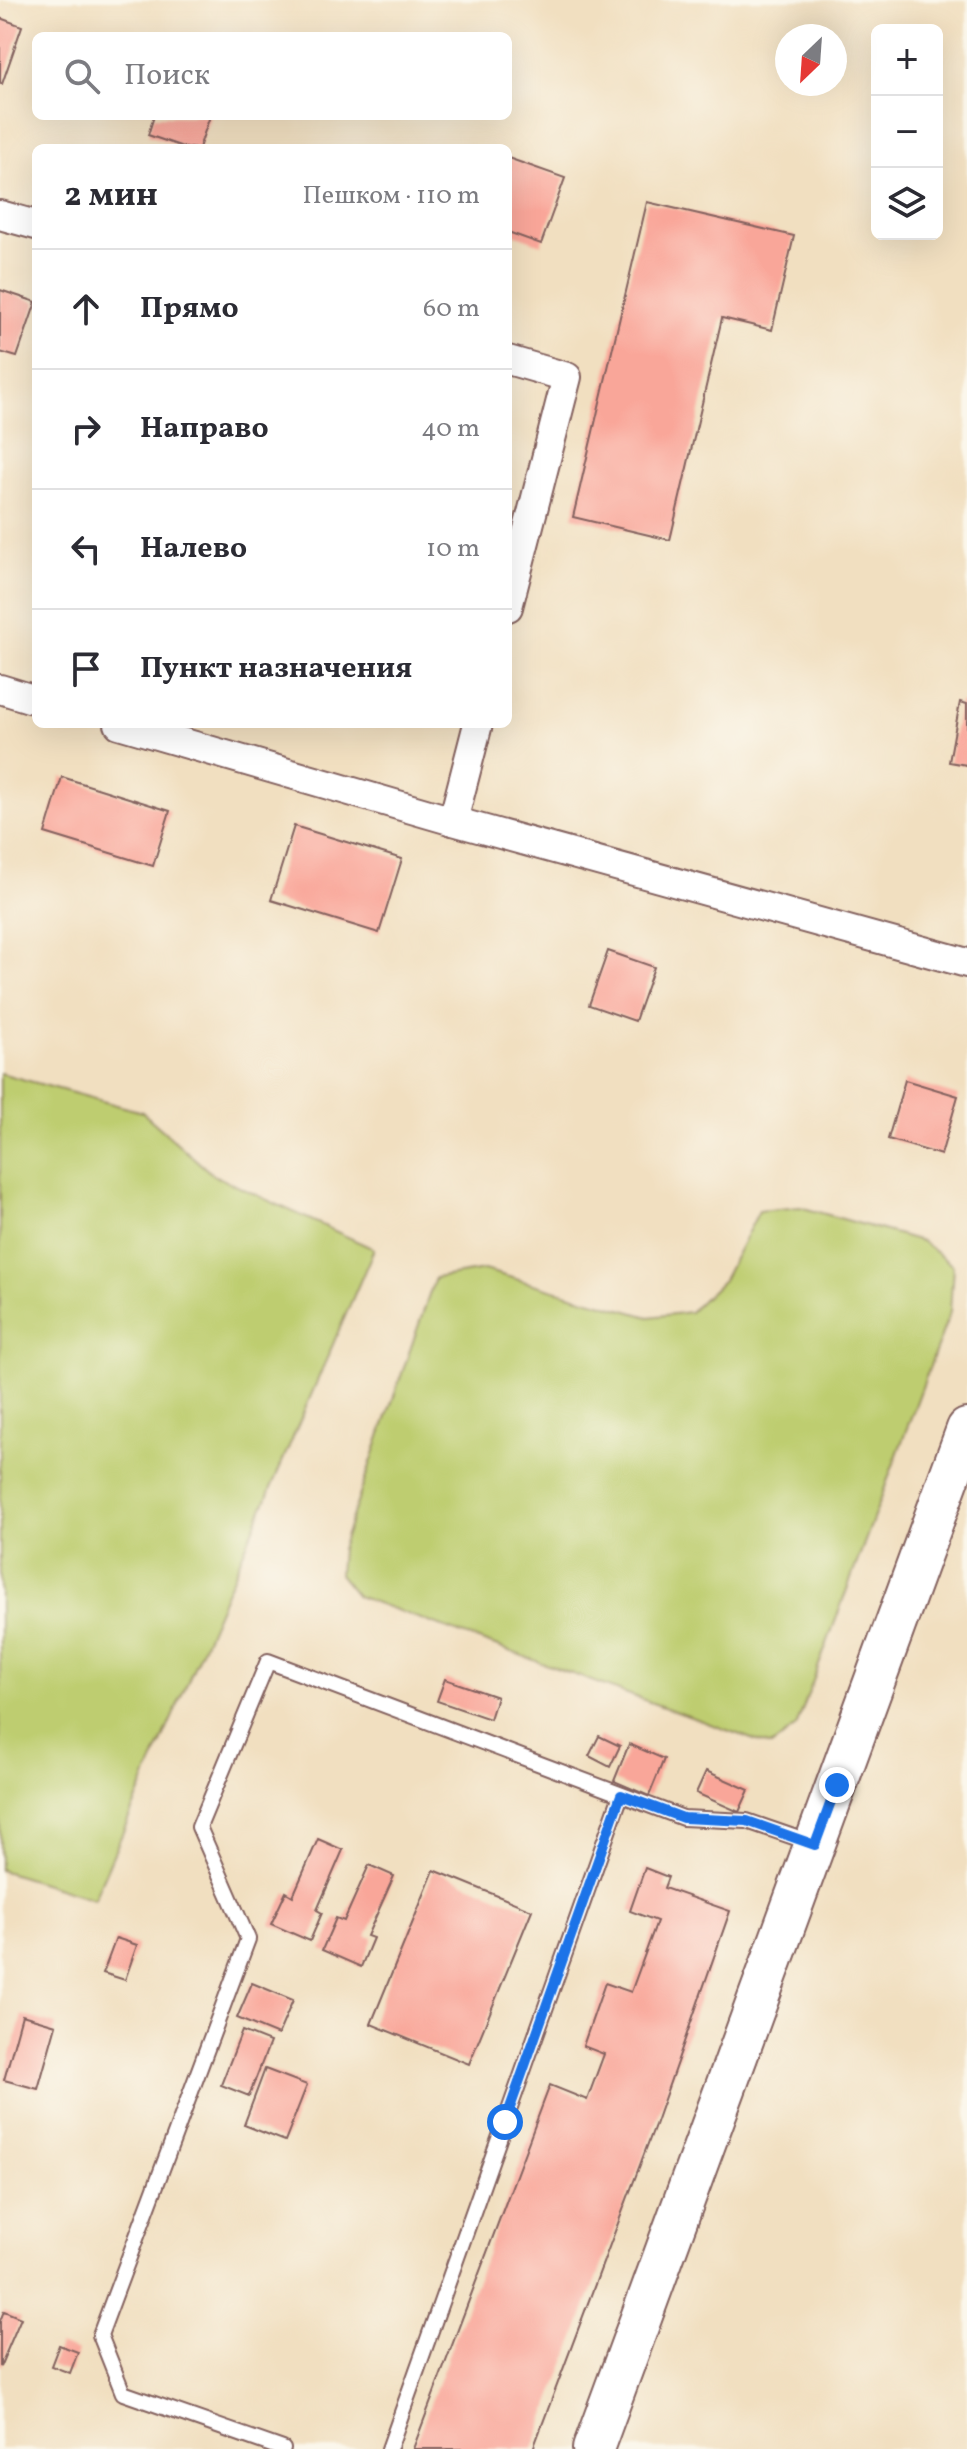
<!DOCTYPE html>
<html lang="ru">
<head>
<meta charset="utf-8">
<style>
  body { margin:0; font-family:Vollkorn,serif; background:#f7f7f7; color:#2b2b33 }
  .controls { position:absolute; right:24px; top:24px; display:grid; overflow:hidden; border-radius:12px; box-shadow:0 8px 32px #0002 }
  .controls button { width:72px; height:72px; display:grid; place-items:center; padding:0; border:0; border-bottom:2px solid #e1e1e2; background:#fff; color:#2b2b33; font:40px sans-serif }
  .compass { position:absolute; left:775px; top:24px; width:72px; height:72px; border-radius:50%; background:#fff; box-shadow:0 8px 32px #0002; rotate:205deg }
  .stop { position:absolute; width:24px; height:24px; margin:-18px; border:6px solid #1a73e8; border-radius:50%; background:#fff }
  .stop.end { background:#1a73e8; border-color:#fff; box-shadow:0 2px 8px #0008 }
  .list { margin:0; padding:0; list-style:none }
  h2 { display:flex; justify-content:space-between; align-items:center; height:104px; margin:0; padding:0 32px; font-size:34px }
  h2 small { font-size:26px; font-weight:400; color:#7c7c81 }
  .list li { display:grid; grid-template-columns:52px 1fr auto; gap:24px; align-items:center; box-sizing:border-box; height:120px; padding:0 32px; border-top:2px solid #e1e1e2 }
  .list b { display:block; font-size:30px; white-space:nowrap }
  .list em { font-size:26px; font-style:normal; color:#7c7c81 }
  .icon { flex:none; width:44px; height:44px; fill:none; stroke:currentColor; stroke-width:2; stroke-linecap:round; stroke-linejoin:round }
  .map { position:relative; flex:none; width:967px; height:2449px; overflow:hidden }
  .search { position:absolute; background:#fff; box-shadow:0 8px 32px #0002; left:32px; top:32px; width:480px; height:88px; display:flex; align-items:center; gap:20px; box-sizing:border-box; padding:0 28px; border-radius:12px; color:#7c7c81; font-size:30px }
  .panel { position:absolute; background:#fff; box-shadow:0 8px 32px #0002; left:32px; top:144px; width:480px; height:584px; border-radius:12px }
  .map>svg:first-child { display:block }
</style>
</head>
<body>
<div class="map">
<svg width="967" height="2449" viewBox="0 0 967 2449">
  <rect width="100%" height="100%" fill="#fbf7ec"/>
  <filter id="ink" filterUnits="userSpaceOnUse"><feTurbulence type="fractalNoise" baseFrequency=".0125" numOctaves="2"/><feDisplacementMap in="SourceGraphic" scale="16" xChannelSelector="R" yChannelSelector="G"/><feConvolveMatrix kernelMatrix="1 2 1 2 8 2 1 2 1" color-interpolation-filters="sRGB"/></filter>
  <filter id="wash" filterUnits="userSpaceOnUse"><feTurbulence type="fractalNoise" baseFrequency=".006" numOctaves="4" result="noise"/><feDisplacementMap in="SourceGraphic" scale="32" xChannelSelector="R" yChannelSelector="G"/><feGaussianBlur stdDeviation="1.8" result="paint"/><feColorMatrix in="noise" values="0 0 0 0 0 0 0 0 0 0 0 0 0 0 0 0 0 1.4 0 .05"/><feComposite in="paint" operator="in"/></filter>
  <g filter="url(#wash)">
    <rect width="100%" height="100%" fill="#f1dfc0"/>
    <g fill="#becd6f" stroke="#84764d" stroke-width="2">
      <polygon points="0,1073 142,1112 213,1175 374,1249 94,1899 0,1870"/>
      <polygon points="800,1207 921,1241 953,1266 950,1312 796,1727 771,1746 357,1596 339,1574 341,1549 435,1278 484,1270 649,1317 690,1312 723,1280 759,1211"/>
    </g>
    <g id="blocks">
      <g fill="#f9a699">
        <polygon points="0,18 22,26 2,84 0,83"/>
        <polygon points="154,116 210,116 199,148 186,148 148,135"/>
        <polygon points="508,158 565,178 541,244 508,232"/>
        <polygon points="647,202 794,236 772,330 722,318 670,540 573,517"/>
        <polygon points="0,290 36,302 17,357 0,352"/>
        <polygon points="960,702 967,704 967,765 949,762"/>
        <polygon points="62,777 170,811 153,866 45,833"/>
        <polygon points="294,826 402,859 379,933 271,900"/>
        <polygon points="608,951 654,967 635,1021 589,1005"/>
        <polygon points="905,1080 958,1096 941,1155 888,1139"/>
        <polygon points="445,1679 497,1697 490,1719 437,1701"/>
        <polygon points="599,1736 620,1746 610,1767 589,1756"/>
        <polygon points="629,1744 664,1759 649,1796 614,1781"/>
        <polygon points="706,1771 749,1790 739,1812 696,1793"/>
        <polygon points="318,1839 343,1850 317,1910 322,1913 310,1941 271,1924 286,1892 293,1896"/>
        <polygon points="369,1865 394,1876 367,1936 373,1938 361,1967 322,1950 336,1918 344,1921"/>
        <polygon points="645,1868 668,1877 664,1888 730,1911 655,2125 533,2449 413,2449 550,2085 587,2100 604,2054 583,2046 605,1983 631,1992 657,1921 630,1911"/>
        <polygon points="434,1870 532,1910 469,2064 371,2024"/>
        <polygon points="116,1938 137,1945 125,1980 103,1973"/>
        <polygon points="252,1983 293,2000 278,2035 237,2018"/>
        <polygon points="22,2015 56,2025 38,2089 4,2080"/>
        <polygon points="242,2031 270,2042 249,2096 221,2085"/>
        <polygon points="265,2069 307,2085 285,2141 244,2125"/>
        <polygon points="4,2311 21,2318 0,2367 0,2321"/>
        <polygon points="59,2345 78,2352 70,2373 51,2366"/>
      </g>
    </g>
  </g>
  <g filter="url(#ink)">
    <use href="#blocks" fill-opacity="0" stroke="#84625f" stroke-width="2"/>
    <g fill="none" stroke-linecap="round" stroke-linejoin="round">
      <defs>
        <g id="lane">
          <polyline points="283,2449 123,2393 100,2335 248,1939 199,1827 268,1661 683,1818 747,1821 811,1843"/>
          <polyline points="389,2449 621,1795"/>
        </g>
        <g id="street">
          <polyline points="0,215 36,225"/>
          <polyline points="508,360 567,377 508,607"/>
          <polyline points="0,689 36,700"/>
          <polyline points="119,724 453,821 967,963"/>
          <polyline points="453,821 478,724"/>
        </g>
        <polyline id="secondary" points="593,2449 967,1429"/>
      </defs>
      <use href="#lane" stroke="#84625f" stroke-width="18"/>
      <use href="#street" stroke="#84625f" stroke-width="32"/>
      <use href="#secondary" stroke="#84625f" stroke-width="44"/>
      <use href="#lane" stroke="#fff" stroke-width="14"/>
      <use href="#street" stroke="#fff" stroke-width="28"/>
      <use href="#secondary" stroke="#fff" stroke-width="40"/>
    </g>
  </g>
  <g fill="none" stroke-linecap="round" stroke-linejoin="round" filter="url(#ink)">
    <polyline stroke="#1a73e8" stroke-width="10" points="505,2122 621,1795 683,1818 747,1821 815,1845 837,1785"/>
  </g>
</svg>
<div class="controls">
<button>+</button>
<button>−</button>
<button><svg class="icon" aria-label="layers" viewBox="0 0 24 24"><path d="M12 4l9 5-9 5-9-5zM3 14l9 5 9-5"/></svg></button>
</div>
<svg class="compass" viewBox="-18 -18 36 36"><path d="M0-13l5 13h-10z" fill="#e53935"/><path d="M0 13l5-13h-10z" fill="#7c7c81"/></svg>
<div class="stop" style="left:505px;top:2122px"></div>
<div class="stop end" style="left:837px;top:1785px"></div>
<div class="search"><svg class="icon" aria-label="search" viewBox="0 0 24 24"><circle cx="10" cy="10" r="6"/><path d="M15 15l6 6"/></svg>Поиск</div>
<section class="panel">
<h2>2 мин<small>Пешком · 110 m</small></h2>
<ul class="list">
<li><svg class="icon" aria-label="ahead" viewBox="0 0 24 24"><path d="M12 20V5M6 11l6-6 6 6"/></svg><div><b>Прямо</b></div><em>60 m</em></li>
<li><svg class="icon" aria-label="right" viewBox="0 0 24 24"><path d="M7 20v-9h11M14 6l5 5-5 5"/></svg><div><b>Направо</b></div><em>40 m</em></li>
<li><svg class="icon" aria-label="left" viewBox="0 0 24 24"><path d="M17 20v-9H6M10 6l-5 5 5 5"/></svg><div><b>Налево</b></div><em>10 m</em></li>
<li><svg class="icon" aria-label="arrive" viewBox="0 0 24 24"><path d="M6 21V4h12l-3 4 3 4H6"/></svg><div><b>Пункт назначения</b></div></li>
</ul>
</section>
</div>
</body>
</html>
